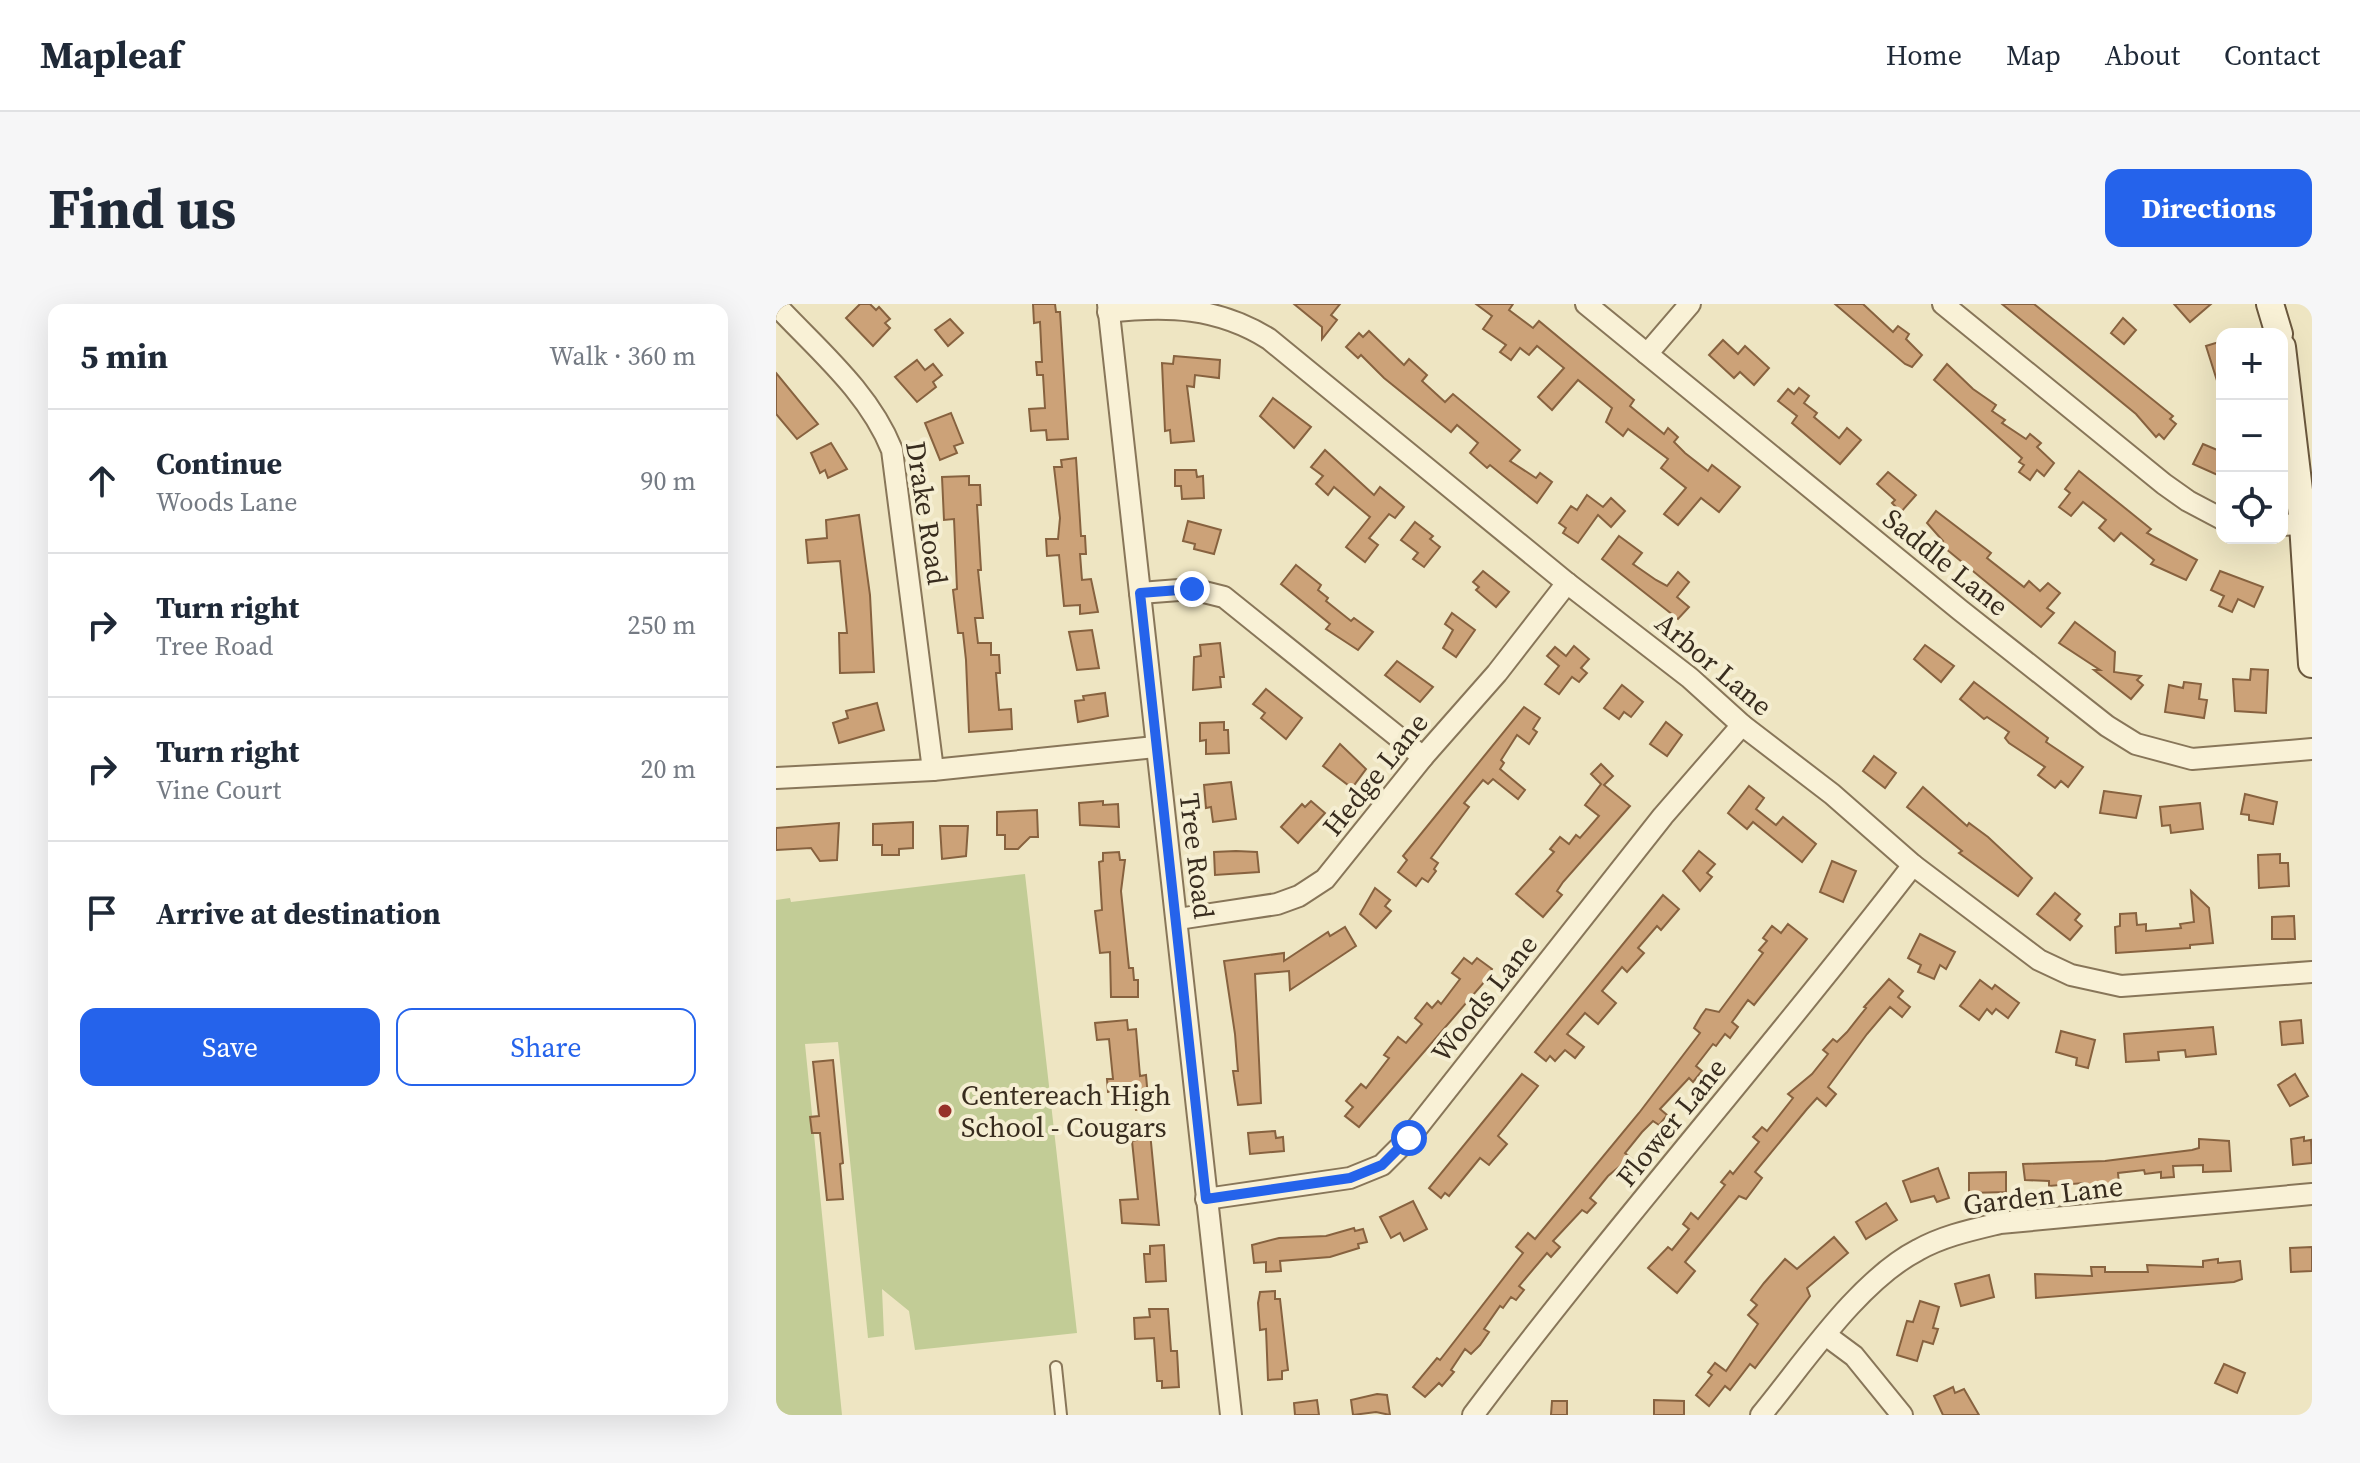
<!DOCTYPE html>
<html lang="en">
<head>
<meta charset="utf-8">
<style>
  body { margin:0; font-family:"Source Serif 4",serif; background:#f6f6f7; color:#1f2937 }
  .controls { position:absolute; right:24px; top:24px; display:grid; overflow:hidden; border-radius:16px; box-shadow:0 8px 32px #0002 }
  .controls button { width:72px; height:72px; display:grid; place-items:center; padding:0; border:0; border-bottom:2px solid #e0e1e3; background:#fff; color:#1f2937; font:40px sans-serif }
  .stop { position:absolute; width:24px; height:24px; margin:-18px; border:6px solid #2563eb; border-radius:50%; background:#fff }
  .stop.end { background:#2563eb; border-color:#fff; box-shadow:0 2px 8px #0008 }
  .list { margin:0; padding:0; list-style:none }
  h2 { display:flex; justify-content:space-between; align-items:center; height:104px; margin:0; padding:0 32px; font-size:34px }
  h2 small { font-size:26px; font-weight:400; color:#747a83 }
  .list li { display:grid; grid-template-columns:52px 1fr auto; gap:24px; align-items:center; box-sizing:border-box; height:144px; padding:0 32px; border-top:2px solid #e0e1e3 }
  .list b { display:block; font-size:30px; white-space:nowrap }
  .list p { margin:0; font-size:26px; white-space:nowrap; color:#747a83 }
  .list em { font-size:26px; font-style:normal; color:#747a83 }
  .actions { display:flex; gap:16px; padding:24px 32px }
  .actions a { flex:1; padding:18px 0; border:2px solid #2563eb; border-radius:16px; text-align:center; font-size:28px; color:#2563eb }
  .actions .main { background:#2563eb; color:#fff }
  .icon { flex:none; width:44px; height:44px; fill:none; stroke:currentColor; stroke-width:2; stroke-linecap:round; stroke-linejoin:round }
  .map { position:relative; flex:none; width:1536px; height:1111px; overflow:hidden; border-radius:16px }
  header { display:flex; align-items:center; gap:48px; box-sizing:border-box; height:112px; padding:0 40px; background:#fff; border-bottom:2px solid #e0e1e3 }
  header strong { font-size:38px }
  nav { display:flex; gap:44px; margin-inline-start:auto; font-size:28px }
  .intro { display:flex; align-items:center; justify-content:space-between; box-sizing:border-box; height:192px; padding:0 48px }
  h1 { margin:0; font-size:56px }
  .button { padding:20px 36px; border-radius:16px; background:#2563eb; color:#fff; font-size:28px; font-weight:700 }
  main { display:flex; gap:48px; padding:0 48px }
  aside { flex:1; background:#fff; border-radius:16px; box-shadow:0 8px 32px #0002 }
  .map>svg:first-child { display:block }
</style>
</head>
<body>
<header>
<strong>Mapleaf</strong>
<nav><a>Home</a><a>Map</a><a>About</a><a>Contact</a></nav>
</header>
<div class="intro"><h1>Find us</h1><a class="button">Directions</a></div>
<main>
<aside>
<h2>5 min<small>Walk · 360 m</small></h2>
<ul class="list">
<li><svg class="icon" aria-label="ahead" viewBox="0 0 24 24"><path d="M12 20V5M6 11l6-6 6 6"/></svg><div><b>Continue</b><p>Woods Lane</p></div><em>90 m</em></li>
<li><svg class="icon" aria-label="right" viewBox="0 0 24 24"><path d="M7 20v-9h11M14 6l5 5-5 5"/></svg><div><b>Turn right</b><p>Tree Road</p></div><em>250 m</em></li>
<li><svg class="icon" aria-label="right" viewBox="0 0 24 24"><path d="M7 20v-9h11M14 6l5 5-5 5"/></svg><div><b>Turn right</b><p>Vine Court</p></div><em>20 m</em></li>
<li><svg class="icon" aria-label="arrive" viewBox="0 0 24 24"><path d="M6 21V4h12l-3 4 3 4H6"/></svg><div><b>Arrive at destination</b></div></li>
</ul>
<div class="actions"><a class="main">Save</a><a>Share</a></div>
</aside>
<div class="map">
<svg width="1536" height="1111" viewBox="0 0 1536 1111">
  <rect width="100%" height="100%" fill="#eee5c2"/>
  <polygon fill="#c2cc96" points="249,570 301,1029 139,1046 133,1007 106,985 108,1032 92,1034 62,738 29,740 66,1111 0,1111 0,596 14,594 15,598"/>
  <g fill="#cca278" stroke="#87623f" stroke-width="2">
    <polygon points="84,0 94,0 100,6 103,3 114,15 109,19 114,24 97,42 70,14"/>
    <polygon points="257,0 279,0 280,8 284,8 292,135 271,136 270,126 255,127 253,105 269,104 267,71 261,71 260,58 266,58 264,18 258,19"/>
    <polygon points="518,0 564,0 555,11 561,16 546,35 546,23"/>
    <polygon points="700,0 737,0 733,6 757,24 763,17 858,96 854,102 888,130 892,124 902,133 898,138 909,149 932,167 936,161 964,183 943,208 925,194 902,221 888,210 910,184 885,164 892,155 852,125 847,132 830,118 836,104 802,76 776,106 762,93 788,64 761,42 753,51 744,44 735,56 724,48 730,41 707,25 716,12"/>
    <polygon points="1059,0 1087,0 1117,28 1122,22 1133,30 1130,35 1146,51 1136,63 1129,60"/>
    <polygon points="1226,0 1258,0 1397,112 1394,115 1400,120 1388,135 1383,130 1380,133 1360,110"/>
    <polygon points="1398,0 1435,0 1414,18"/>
    <polygon points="1347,14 1360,26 1348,40 1335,29"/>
    <polygon points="174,15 187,29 172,42 159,26"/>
    <polygon points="593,27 628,61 633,55 651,71 646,77 669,98 677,90 744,146 734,157 760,174 764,169 776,178 761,199 714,161 711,164 694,149 702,139 681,121 675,128 608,74 585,51 582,54 570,43 583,29 587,33"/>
    <polygon points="947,36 962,50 969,42 993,64 978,81 964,68 958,74 933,51"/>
    <polygon points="1446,37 1446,82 1443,83 1430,42"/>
    <polygon points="398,52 444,56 443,74 419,71 418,83 411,82 418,137 395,139 394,126 389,127 386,59 397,60"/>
    <polygon points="141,56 149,66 157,60 166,71 157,78 160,83 141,98 119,73"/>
    <polygon points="1171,60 1197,85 1220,101 1216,107 1229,116 1226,119 1250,135 1254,130 1265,139 1261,143 1278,159 1268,172 1261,166 1254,176 1243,168 1248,161 1243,158 1246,154 1158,76"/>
    <polygon points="0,69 42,120 21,135 0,110"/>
    <polygon points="1023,84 1033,92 1028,99 1041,109 1038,113 1063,134 1071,124 1085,136 1064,160 1016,119 1021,112 1002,97 1012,85 1018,90"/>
    <polygon points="497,94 535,123 518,144 484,112"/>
    <polygon points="175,109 187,139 178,142 181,149 164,156 149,119"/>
    <polygon points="55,139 71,165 52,174 49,166 44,169 35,149"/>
    <polygon points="1427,140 1446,148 1446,173 1417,160"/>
    <polygon points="549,146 598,191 604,183 628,203 619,214 613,210 593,234 602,241 589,258 570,243 594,213 558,183 552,191 540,180 547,172 535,163"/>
    <polygon points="300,154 305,232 309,232 310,250 304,250 306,276 315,275 322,308 304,310 304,301 288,302 283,251 271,252 270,235 282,235 284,214 278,163 286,163 285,156"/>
    <polygon points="399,166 420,166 421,173 427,172 428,194 406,195 405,182 399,182"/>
    <polygon points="1303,167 1375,225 1371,229 1421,256 1410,276 1375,260 1378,256 1345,229 1338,237 1323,224 1330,216 1307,198 1295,212 1283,203 1294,189 1289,185"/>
    <polygon points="1112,168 1140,191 1125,208 1116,199 1119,196 1101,180"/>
    <polygon points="193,172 193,181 204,181 205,201 201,201 205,266 202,266 207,314 199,314 202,339 215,339 215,351 223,351 224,369 220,369 223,406 235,405 236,425 193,428 190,356 187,329 182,329 177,286 181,285 178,215 168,216 166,173"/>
    <polygon points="811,191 827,203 835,194 849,207 835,223 822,211 802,239 787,229 790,224 783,219 795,202 801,206"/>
    <polygon points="1160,207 1215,249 1211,254 1248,283 1253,277 1264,287 1272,279 1284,289 1271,304 1278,309 1265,323 1164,240 1167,237 1151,219"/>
    <polygon points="83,211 94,291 98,368 64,369 63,329 71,329 64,257 32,259 30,236 51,234 50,216"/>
    <polygon points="412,217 445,226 438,250 418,245 419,240 407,237"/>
    <polygon points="639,218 657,232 654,235 664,243 648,263 637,255 642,249 625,236"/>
    <polygon points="843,232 866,249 857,260 880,276 891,282 902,268 913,278 901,293 913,303 902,315 826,255"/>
    <polygon points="520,261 545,281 542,286 552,294 550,297 575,317 578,314 597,328 582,346 550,325 554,320 505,280"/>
    <polygon points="707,267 733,288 720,303 700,286 703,283 697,278"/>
    <polygon points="1444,267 1487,283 1478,303 1462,295 1456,308 1443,302 1448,292 1435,286"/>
    <polygon points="676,309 699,326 680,353 667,344 677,326 669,320"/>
    <polygon points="1299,318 1339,348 1338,368 1365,372 1361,376 1367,381 1355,395 1318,366 1324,366 1283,339"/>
    <polygon points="316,326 323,364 301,366 293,328"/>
    <polygon points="444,339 448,373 444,373 445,383 417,386 418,353 425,352 424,341"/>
    <polygon points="1149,341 1178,362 1165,378 1138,355"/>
    <polygon points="798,342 813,355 805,364 811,369 803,378 796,373 783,390 769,380 783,362 771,352 779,343 790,352"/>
    <polygon points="621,357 657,383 644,398 609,371"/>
    <polygon points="1475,365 1492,366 1490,409 1459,407 1457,375 1474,376"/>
    <polygon points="1198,378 1272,434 1270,438 1307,463 1292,483 1285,477 1279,484 1262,471 1269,463 1233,439 1229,434 1233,428 1211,413 1208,415 1184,395"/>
    <polygon points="1408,378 1425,380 1423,395 1431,396 1428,414 1389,408 1393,381 1407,384"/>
    <polygon points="846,381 867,398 855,413 848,408 843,415 828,404"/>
    <polygon points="490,385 526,414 510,435 485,414 489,409 477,400"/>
    <polygon points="329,389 332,412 302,418 299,397 308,396 307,392"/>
    <polygon points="101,399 108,426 63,439 57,419 72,414 70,407"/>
    <polygon points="748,403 764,414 757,425 761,428 753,440 741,431 725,456 728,459 724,465 749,486 742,495 717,475 712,480 707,476 688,499 693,503 655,554 662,559 658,565 660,567 652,578 646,574 640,582 622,568 631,556 627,552"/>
    <polygon points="448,418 448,426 452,426 453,449 430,450 430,436 424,437 424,419"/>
    <polygon points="890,418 906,431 891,452 874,440"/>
    <polygon points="564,440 590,465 576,484 547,462"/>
    <polygon points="1098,452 1120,469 1109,484 1087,467"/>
    <polygon points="825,460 837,472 828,481 854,502 787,578 781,587 786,591 767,613 740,590 778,548 774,545 784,533 793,540 800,531 804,534 823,512 809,501 825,480 815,470"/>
    <polygon points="455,478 460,515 437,518 435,503 430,504 428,481"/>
    <polygon points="973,482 988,494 980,505 1000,521 1007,513 1040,540 1026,558 977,518 971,525 952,509"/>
    <polygon points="1147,483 1191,522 1193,519 1212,533 1256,574 1242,592 1183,549 1186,547 1131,503"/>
    <polygon points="1328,487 1365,492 1360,514 1324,509"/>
    <polygon points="1469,490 1501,498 1497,520 1473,516 1473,511 1465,510"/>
    <polygon points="327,497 327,501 342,500 343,523 304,521 303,499"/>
    <polygon points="535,497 549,509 522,539 505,523 526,500 529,503"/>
    <polygon points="1424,499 1427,525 1395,529 1394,521 1386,522 1384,503"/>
    <polygon points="261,506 262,533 254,533 242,545 229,545 229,531 221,531 221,508"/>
    <polygon points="137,518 137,544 123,545 123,551 106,551 106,541 97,541 97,520"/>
    <polygon points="63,519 61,556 44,557 35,544 0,546 0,524"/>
    <polygon points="164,522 192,522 190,552 166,555"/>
    <polygon points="460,547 481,548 483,568 439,571 438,548"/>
    <polygon points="923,547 939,560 931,569 936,573 924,587 907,567"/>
    <polygon points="343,548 344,556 349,556 345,587 353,664 357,664 358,676 362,676 362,693 335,693 334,648 324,649 319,607 326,606 323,558 327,557 327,549"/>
    <polygon points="1504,550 1504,559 1512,559 1513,582 1483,584 1482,551"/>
    <polygon points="1056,557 1080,567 1067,598 1044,588"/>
    <polygon points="599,584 614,596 609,602 615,607 600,624 584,610"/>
    <polygon points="1415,587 1433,604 1437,639 1414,641 1414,644 1340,649 1339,623 1344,622 1344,610 1360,609 1361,621 1370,620 1370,627 1405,624 1404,620 1418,618"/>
    <polygon points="1279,589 1304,610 1299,616 1306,622 1294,636 1261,610"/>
    <polygon points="887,591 903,605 885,626 881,622 862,644 868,649 851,668 846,663 826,687 840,699 822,720 809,709 791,730 808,743 799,754 789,746 779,757 774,752 770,757 759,748"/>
    <polygon points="1518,612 1519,635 1496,635 1496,613"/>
    <polygon points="1012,620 1031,635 978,701 972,696 956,718 962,723 954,734 949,730 940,742 937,740 920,762 926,767 917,778 913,774 884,805 891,811 883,821 877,817 866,828 849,849 856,855 848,865 844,862 832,872 814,894 820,899 811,909 806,906 777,937 784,943 775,953 771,949 743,982 748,986 740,996 735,993 727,1004 724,1002 708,1025 713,1028 704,1041 695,1050 689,1045 675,1066 678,1068 666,1082 663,1079 649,1093 637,1083 661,1054 664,1056 747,949 740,943 752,929 759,935 863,809 924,729 918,724 925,712 930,705 943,708 987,649 983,646 991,637 987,634 996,622 1005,629"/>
    <polygon points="569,623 580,642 514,686 513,667 479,670 485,799 462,801 457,767 462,767 459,730 448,657 508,649 508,657 552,628 554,632"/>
    <polygon points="1144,630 1179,648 1170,665 1164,661 1158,675 1142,668 1145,661 1132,654"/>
    <polygon points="688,654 696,660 701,654 716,665 710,676 583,823 569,812 577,803 570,797 585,780 590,784 613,754 608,751 622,733 630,739 646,720 639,714 651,699 656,704 662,697 665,700 684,675 676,669"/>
    <polygon points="1113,675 1127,687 1122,693 1134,703 1126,713 1114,703 1091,730 1052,783 1060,790 1050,802 1041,794 1031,805 979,868 986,874 970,895 963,892 909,958 919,967 901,989 872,964 892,943 896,946 913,925 907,920 915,909 922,915 949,881 945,878 954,867 957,870 983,838 977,833 986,823 991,827 1017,794 1012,790 1036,770 1052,750 1047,746 1057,735 1061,738 1071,728 1090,704 1088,703"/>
    <polygon points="1204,676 1216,685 1219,681 1243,699 1232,714 1220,705 1216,710 1211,705 1203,716 1184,702"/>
    <polygon points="351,716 352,726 360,725 364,772 370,771 373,805 360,806 359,798 343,800 342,787 332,788 331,775 337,775 333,735 321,736 319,719"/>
    <polygon points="1525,716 1527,739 1506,741 1504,718"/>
    <polygon points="1437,723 1440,750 1410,753 1409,746 1382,748 1383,756 1350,758 1348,730"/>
    <polygon points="1285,727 1319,736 1312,764 1300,761 1301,754 1280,748"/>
    <polygon points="57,756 67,859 64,860 67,895 51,896 44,829 36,829 34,813 43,812 37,758"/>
    <polygon points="746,770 762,782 722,832 731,840 713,861 704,854 673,892 669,889 665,894 653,884"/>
    <polygon points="1519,770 1532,792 1514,802 1502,781"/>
    <polygon points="499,827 500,834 507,833 508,847 474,850 472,829"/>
    <polygon points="374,828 383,921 346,919 344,896 362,895 356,837 361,836 361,829"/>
    <polygon points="1528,833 1528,837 1535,836 1536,859 1517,861 1515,835"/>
    <polygon points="1423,835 1453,837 1455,867 1427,868 1427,861 1397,862 1398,873 1385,874 1385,868 1369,870 1368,866 1342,869 1343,880 1307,883 1307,879 1273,882 1273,877 1249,876 1247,860 1329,857 1416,846 1423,844"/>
    <polygon points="1162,864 1173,894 1161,898 1158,892 1135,898 1127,877"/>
    <polygon points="1230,868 1230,888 1193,889 1193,869"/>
    <polygon points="637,897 651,925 628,937 624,929 615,934 604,913"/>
    <polygon points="1110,899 1121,916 1090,935 1080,918"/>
    <polygon points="578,924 579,927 587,925 591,938 582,940 583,944 554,953 504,957 505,967 490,968 490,958 478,959 476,941 503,934 550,932"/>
    <polygon points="1058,933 1072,949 1031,984 1034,992 979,1064 974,1060 954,1086 949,1082 933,1102 920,1091 936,1071 932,1068 939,1059 950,1067 982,1020 972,1011 981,1001 975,996 988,979 1009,955 1021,965"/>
    <polygon points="388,941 390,977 370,978 368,950 374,950 374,942"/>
    <polygon points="1536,943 1536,967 1515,968 1514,944"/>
    <polygon points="1442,955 1442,959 1464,957 1466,975 1458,978 1260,994 1259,970 1316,972 1315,963 1329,963 1329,968 1372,968 1371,961 1427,963 1427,957"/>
    <polygon points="1213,971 1218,993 1185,1002 1179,980"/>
    <polygon points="499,987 499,995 504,995 512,1066 506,1067 506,1075 492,1076 490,1025 484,1026 482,999 484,988"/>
    <polygon points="1144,997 1163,1003 1157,1024 1162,1025 1157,1040 1147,1037 1141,1057 1121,1051 1131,1017 1137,1018"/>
    <polygon points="373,1005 392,1005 395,1047 401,1047 403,1083 386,1084 386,1077 381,1077 378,1034 359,1035 358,1014 374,1013"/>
    <polygon points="1448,1060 1469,1069 1461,1089 1439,1079"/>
    <polygon points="1177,1083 1179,1089 1188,1085 1203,1111 1167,1111 1158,1092"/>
    <polygon points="601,1090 611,1091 614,1111 600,1108 577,1111 575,1096"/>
    <polygon points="541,1096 543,1111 519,1111 518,1099"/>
    <polygon points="878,1096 908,1097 908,1111 878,1111"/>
    <polygon points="776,1097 791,1097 791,1111 775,1111"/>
  </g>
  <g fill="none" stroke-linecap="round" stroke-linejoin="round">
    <defs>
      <polyline id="lane" points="280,1063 285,1111"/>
      <g id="street">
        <polyline points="332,0 455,1111"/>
        <polyline points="810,0 1184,306 1331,422 1360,440 1416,455 1536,445"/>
        <polyline points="1167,0 1388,180 1412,197 1446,215"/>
        <path d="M0 1C42 46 93 88 116 146L157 466"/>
        <path d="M332 8C391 1 442 3 493 35L791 279 914 374 966 421 1056 490 1137 561 1263 656 1295 671 1345 682 1536 668"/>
        <polyline points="871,50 914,0"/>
        <polyline points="1506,221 1527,220"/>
        <polyline points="364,289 416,285 448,293 647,453"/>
        <polyline points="0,474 157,466 379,443"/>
        <polyline points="402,615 501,600 523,592 549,575 647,453 721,369 791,279"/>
        <polyline points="430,895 574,874 606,861 633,834 887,512 966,421"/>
        <polyline points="1051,1032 1078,1052 1126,1111"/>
        <path d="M697 1111C838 923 994 747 1137 561"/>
        <path d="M985 1111C1028 1059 1082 977 1142 946 1167 932 1195 926 1224 919L1536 890"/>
      </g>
      <g id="secondary">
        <polyline points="1494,0 1503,30"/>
        <polyline points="1506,43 1527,220 1536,360"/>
      </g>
    </defs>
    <use href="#lane" stroke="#887659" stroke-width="14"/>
    <use href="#street" stroke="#887659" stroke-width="24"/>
    <use href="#secondary" stroke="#6a573d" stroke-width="30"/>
    <use href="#lane" stroke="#f9f1d6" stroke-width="10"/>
    <use href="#street" stroke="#f9f1d6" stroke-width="20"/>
    <use href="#secondary" stroke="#f9f1d6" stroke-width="26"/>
  </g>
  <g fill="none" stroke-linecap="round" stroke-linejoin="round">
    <polyline stroke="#2563eb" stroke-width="10" points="416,285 364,289 430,895 574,874 606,861 633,834"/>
  </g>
  <circle fill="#973129" stroke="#f5eed2" stroke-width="3" cx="169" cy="807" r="8"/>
  <g text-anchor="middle" stroke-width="8" stroke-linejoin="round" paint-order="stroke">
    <g font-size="28" fill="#382c1e" stroke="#f5eed2">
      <text transform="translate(151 209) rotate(81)" y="10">Drake Road</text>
      <text transform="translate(1170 258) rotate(39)" y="10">Saddle Lane</text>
      <text transform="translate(938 360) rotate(40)" y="10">Arbor Lane</text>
      <text transform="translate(599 470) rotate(-51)" y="10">Hedge Lane</text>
      <text transform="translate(421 552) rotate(83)" y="10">Tree Road</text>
      <text transform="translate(708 694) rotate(-52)" y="10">Woods Lane</text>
      <text transform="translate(895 818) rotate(-51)" y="10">Flower Lane</text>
      <text transform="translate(1267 891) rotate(-7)" y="10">Garden Lane</text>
    </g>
    <g font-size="28" fill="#382c1e" stroke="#f5eed2" text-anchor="start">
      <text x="185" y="801">Centereach High<tspan x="185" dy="32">School - Cougars</tspan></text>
    </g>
  </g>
</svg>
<div class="controls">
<button>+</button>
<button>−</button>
<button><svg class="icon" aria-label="locate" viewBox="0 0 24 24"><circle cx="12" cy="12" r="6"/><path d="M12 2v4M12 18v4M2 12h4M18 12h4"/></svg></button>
</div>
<div class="stop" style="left:633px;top:834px"></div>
<div class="stop end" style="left:416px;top:285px"></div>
</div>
</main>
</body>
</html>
